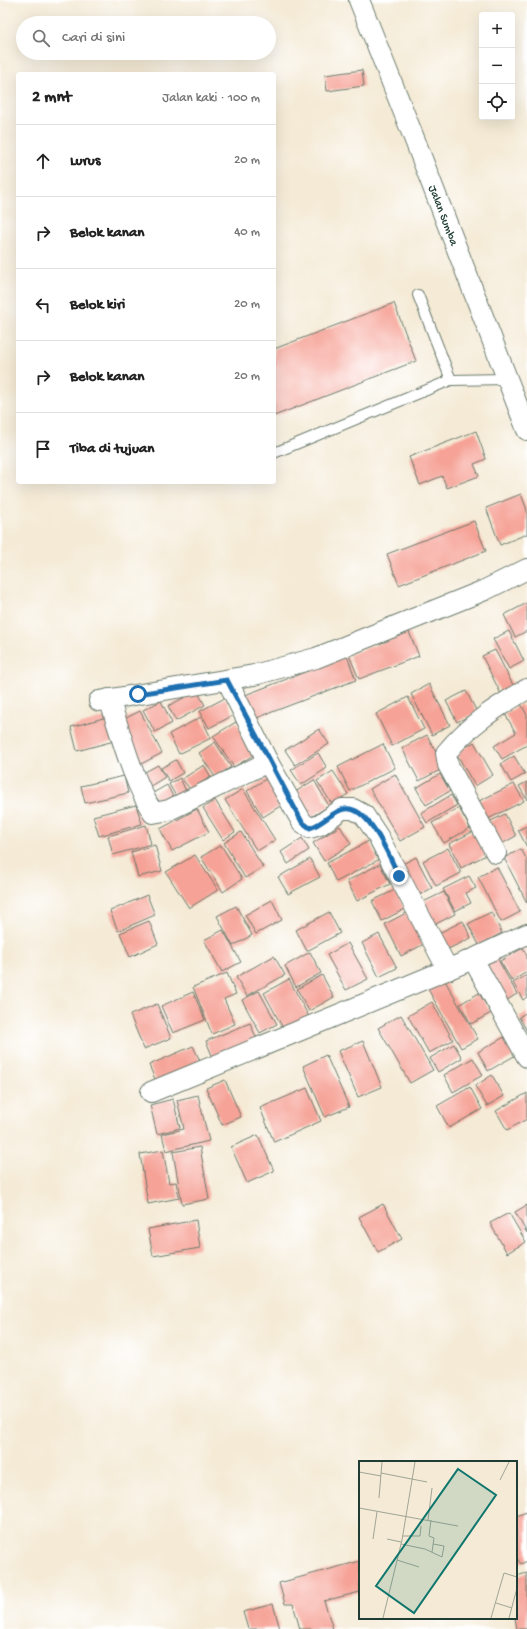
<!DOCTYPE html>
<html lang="id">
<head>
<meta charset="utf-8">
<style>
  body { margin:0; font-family:"Gochi Hand",sans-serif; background:#f6f6f6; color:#222 }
  .controls { position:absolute; right:12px; top:12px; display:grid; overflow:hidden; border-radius:4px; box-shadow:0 4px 16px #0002 }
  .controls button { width:36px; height:36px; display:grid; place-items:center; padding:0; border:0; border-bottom:1px solid #e0e0e0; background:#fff; color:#222; font:20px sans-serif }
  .stop { position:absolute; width:12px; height:12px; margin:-9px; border:3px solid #1f6fb2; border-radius:50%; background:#fff }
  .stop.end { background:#1f6fb2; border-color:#fff; box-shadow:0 1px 4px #0008 }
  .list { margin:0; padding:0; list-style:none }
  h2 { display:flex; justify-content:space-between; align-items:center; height:52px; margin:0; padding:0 16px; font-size:17px }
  h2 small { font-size:13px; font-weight:400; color:#767676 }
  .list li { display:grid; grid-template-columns:26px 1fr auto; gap:12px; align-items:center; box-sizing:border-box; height:72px; padding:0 16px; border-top:1px solid #e0e0e0 }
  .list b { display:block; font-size:15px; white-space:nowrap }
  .list em { font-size:13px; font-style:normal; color:#767676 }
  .icon { flex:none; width:22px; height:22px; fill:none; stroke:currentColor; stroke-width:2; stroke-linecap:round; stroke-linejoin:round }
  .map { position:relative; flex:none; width:527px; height:1629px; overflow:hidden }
  .search { position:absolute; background:#fff; box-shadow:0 4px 16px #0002; left:16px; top:16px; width:260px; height:44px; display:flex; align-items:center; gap:10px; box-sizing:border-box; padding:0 14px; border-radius:22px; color:#767676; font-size:15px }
  .panel { position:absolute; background:#fff; box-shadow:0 4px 16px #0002; left:16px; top:72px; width:260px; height:412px; border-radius:4px }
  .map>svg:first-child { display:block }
</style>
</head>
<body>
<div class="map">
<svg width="527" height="1629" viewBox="0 0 527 1629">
  <rect width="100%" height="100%" fill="#fff"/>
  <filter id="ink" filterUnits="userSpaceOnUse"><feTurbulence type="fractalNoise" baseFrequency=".025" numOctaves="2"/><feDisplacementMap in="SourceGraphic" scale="8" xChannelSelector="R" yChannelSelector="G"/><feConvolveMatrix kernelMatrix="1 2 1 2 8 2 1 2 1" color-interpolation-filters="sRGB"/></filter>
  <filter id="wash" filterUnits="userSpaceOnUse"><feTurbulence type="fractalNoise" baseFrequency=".012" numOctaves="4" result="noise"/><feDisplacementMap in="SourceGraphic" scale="16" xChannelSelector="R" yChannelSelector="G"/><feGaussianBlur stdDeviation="0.9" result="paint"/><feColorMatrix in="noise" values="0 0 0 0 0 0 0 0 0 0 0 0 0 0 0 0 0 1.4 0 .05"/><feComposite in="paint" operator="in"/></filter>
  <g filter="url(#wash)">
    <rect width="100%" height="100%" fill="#f4ead5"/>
    <g id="blocks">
      <g fill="#f6a296">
        <polygon points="362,70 364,86 327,91 325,75"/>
        <polygon points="394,303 416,361 274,416 274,349"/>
        <polygon points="476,431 486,459 474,464 479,476 447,488 442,476 420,485 409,457"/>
        <polygon points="521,494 527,510 527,534 500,545 486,508"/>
        <polygon points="474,521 486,551 399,585 387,554"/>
        <polygon points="527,603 527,631 515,637 504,615"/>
        <polygon points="509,631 524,661 509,669 493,639"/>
        <polygon points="409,632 419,656 359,679 349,655"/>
        <polygon points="495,650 515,689 502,696 482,656"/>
        <polygon points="347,656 356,680 254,719 245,695"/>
        <polygon points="429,684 450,725 432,735 411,694"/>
        <polygon points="197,691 205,705 176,721 168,706"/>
        <polygon points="466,691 477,712 457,722 446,701"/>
        <polygon points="408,697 424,729 392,746 376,714"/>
        <polygon points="225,698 234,715 209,728 200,711"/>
        <polygon points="161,701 172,723 155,732 143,710"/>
        <polygon points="521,704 527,715 527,745 502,759 494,746 516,733 505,714"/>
        <polygon points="140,711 162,753 141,764 118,722"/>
        <polygon points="107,717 114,741 77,751 71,727"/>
        <polygon points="201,717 211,738 179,754 169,734"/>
        <polygon points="236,722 257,753 234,767 213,736"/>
        <polygon points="319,729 329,744 295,765 285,750"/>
        <polygon points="427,735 444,768 419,781 402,748"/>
        <polygon points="215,742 231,767 215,777 199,753"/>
        <polygon points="474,742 493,775 475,786 456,753"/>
        <polygon points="383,744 395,768 350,791 338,767"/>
        <polygon points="318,753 327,768 301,785 291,770"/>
        <polygon points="514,756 525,774 511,782 501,764"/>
        <polygon points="176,760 183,773 169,781 161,768"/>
        <polygon points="158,765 165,777 149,787 141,774"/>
        <polygon points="204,765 211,777 190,789 182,779"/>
        <polygon points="333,771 348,794 332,804 317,781"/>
        <polygon points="395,774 425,827 400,841 370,789"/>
        <polygon points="440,774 450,791 426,805 416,788"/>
        <polygon points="124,776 128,793 85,803 81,786"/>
        <polygon points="269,777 285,803 263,817 247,791"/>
        <polygon points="180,778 186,791 177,798 169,784"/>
        <polygon points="314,780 329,806 308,819 292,794"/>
        <polygon points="527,782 527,800 519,786"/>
        <polygon points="514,784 524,801 484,821 475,803"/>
        <polygon points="167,785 174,798 162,805 153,793"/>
        <polygon points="243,789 275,840 257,851 225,800"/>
        <polygon points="451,795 457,805 427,823 421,813"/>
        <polygon points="215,800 235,832 223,840 203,808"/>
        <polygon points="136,805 142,824 99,836 93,816"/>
        <polygon points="459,808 470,828 444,843 432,823"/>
        <polygon points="197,809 209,832 172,851 160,829"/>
        <polygon points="505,814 516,836 496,847 485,824"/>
        <polygon points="146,825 151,844 113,855 108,836"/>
        <polygon points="340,826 351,844 324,861 313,843"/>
        <polygon points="527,826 527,847 518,830"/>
        <polygon points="474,831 486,855 461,868 449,844"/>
        <polygon points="241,832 263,867 245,878 224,843"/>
        <polygon points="302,838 309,850 288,864 281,852"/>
        <polygon points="369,841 378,860 336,882 327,863"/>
        <polygon points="155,845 162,871 138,877 131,852"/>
        <polygon points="221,845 242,879 223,892 201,857"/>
        <polygon points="448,848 461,873 436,886 423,861"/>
        <polygon points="521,849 527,860 527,903 504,858"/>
        <polygon points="195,855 218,890 189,908 166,872"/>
        <polygon points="416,857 432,888 415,897 399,866"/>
        <polygon points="310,859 320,877 288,894 278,877"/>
        <polygon points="380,864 390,884 357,901 347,881"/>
        <polygon points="497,867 520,912 501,922 478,877"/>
        <polygon points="469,876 476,888 466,893 471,903 455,911 443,889"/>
        <polygon points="395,890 405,909 382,921 372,901"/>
        <polygon points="444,892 455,914 432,926 421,903"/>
        <polygon points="147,895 155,915 118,931 110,911"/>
        <polygon points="272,900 282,920 256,934 245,915"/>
        <polygon points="236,906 252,935 233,946 217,916"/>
        <polygon points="410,911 426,943 401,956 385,924"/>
        <polygon points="329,912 340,933 307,951 296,930"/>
        <polygon points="491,912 502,933 479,945 468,924"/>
        <polygon points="149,921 158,944 130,957 120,933"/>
        <polygon points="463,921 471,938 446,950 437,934"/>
        <polygon points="223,930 241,962 222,972 204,940"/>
        <polygon points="379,934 397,968 379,977 362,943"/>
        <polygon points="348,943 368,979 346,990 327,955"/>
        <polygon points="523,948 527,956 527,972 512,981 500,961"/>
        <polygon points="310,952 321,973 296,987 285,966"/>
        <polygon points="274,956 285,975 247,996 236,977"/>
        <polygon points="496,956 517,994 502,1003 480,965"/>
        <polygon points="227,973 236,994 224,999 235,1024 212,1034 193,987"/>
        <polygon points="322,975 334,997 309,1011 297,989"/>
        <polygon points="527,975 527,997 523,1000 513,983"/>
        <polygon points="289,979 309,1017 284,1030 264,993"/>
        <polygon points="444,979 478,1039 461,1048 428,989"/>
        <polygon points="259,991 277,1024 260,1033 242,1000"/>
        <polygon points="193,992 205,1020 173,1033 161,1006"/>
        <polygon points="479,993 491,1013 471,1024 460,1004"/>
        <polygon points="432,1002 453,1040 429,1053 408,1016"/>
        <polygon points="157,1004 171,1038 144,1049 130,1015"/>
        <polygon points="527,1012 527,1031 519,1017"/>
        <polygon points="401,1015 433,1070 410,1083 378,1028"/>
        <polygon points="250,1023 258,1042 214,1060 206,1041"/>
        <polygon points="506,1036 516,1055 488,1071 478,1052"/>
        <polygon points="363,1041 382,1087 358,1097 338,1051"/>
        <polygon points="454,1044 462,1058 438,1072 430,1058"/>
        <polygon points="193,1046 202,1065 157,1084 149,1065"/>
        <polygon points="326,1055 349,1107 325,1117 303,1066"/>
        <polygon points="473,1058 483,1075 453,1092 444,1075"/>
        <polygon points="492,1075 504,1096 487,1106 475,1086"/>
        <polygon points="225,1080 241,1117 222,1125 206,1088"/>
        <polygon points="470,1087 482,1109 449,1128 437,1106"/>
        <polygon points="307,1088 321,1121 274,1142 260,1108"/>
        <polygon points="527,1093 527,1119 507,1130 496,1111"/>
        <polygon points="198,1095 209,1141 166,1151 162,1134 184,1129 177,1100"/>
        <polygon points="173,1099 180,1128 157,1134 150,1105"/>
        <polygon points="258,1135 274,1171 247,1183 231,1147"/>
        <polygon points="200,1147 209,1199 182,1204 173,1152"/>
        <polygon points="163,1150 169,1183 176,1182 179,1198 148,1204 140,1154"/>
        <polygon points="383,1204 402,1239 378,1252 359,1217"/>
        <polygon points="527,1205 527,1233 515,1212"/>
        <polygon points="509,1213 526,1242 507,1253 490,1223"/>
        <polygon points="196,1220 200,1248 153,1256 148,1229"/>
        <polygon points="527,1512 527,1561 521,1564 516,1557 516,1516"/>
        <polygon points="360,1561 360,1592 324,1601 333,1629 300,1629 293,1604 285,1604 279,1583"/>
        <polygon points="527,1573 527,1629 517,1629 515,1618 516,1618 516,1576"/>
        <polygon points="273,1604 280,1629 248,1629 243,1612"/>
      </g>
    </g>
  </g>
  <g filter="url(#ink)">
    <use href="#blocks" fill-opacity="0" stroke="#6a7a6c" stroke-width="1"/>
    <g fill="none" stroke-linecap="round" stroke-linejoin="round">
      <defs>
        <g id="service">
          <polyline points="418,295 451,380"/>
          <polyline points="274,453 451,380 507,379"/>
        </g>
        <g id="minor">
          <polyline points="359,0 414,138 527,430"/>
          <polyline points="227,680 268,762 302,822 310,828 320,825 342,809 353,809 364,815 378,836 448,970"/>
          <path d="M109 699C122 737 132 779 153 813L169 810 268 762"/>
          <polyline points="99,701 254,675 316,658 485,590 527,569"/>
          <path d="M496 853 448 765 446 753C470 724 495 708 527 689"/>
          <polyline points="473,959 527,1057"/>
          <polyline points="151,1092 473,959 527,934"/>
        </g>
      </defs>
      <use href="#service" stroke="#6a7a6c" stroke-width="12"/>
      <use href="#minor" stroke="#6a7a6c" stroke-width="22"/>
      <use href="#service" stroke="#fff" stroke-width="10"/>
      <use href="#minor" stroke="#fff" stroke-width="20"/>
    </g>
  </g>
  <g fill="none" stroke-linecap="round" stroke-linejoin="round" filter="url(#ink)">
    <path stroke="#1f6fb2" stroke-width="5" d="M138 694 227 680 302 822 310 828C322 824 330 814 341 810 367 799 390 859 399 876"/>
  </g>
  <g text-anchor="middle" stroke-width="3" stroke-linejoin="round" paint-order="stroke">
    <g font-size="12" fill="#1f3d34" stroke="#fff">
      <text transform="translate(444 215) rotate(69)" y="4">Jalan Sumba</text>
    </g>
  </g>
  <g transform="translate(359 1461)">
    <rect width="158" height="158" fill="#f4ead5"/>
    <path fill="none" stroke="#9fa595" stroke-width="1" d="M0 11 22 15M22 12 68 21M141 19 150 1M20 37 23 1M0 47 99 65M69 59 73 27M72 59 70 75 75 77 73 91M44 75H61L62 65M14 78 18 51M28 78 42 81M42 83 66 88 83 96M74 83 85 85 83 96M38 99 60 106M137 142 153 147M24 157 43 79 56 1M132 157 145 112 158 116M150 157 158 127"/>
    <path fill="#0f766e" fill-opacity="0.15" stroke="#0f766e" stroke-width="2" d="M99 8 137 34 55 152 17 125Z"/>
    <rect width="158" height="158" fill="none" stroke="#1f3d34" stroke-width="2"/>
  </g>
</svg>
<div class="controls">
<button>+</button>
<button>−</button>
<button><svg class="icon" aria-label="locate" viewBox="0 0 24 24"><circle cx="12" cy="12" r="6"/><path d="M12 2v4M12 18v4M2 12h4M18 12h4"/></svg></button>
</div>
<div class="stop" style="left:138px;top:694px"></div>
<div class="stop end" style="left:399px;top:876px"></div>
<div class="search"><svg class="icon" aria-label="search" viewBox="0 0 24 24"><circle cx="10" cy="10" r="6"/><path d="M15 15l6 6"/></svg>Cari di sini</div>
<section class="panel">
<h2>2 mnt<small>Jalan kaki · 100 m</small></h2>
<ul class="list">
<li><svg class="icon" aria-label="ahead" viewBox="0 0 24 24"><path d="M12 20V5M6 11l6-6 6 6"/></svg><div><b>Lurus</b></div><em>20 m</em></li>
<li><svg class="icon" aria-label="right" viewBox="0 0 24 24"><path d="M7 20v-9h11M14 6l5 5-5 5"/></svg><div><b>Belok kanan</b></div><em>40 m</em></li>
<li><svg class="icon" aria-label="left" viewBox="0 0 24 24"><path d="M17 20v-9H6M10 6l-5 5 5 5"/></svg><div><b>Belok kiri</b></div><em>20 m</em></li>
<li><svg class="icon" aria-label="right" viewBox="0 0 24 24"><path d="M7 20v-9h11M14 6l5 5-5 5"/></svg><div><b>Belok kanan</b></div><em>20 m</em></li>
<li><svg class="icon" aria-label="arrive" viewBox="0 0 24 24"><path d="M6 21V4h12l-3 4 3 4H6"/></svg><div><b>Tiba di tujuan</b></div></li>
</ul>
</section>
</div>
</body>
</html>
